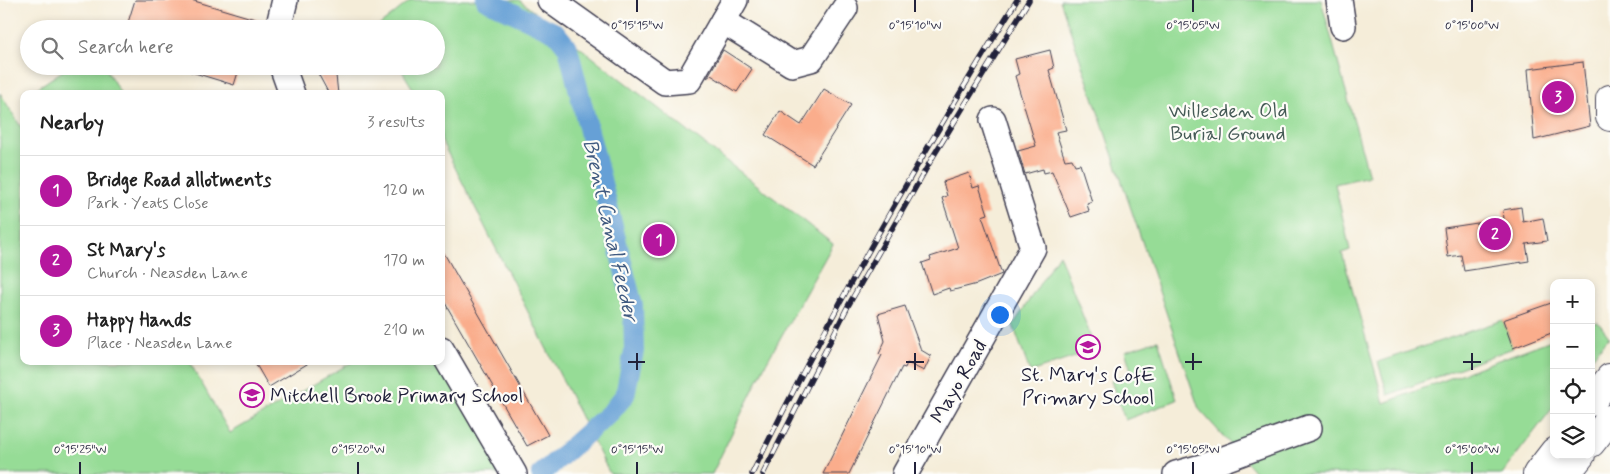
<!DOCTYPE html>
<html lang="en">
<head>
<meta charset="utf-8">
<style>
  body { margin:0; font-family:Mynerve,sans-serif; background:#f6f6f6; color:#222 }
  .controls { position:absolute; right:15px; bottom:15px; display:grid; overflow:hidden; border-radius:10px; box-shadow:0 2px 8px #0003 }
  .controls button { width:45px; height:45px; display:grid; place-items:center; padding:0; border:0; border-bottom:1px solid #e0e0e0; background:#fff; color:#222; font:25px sans-serif }
  .you { position:absolute; left:999px; top:314px; width:18px; height:18px; margin:-12px; border:4px solid #fff; border-radius:50%; background:#1a73e8; box-shadow:0 0 0 8px #1a73e833 }
  .badge { display:grid; place-items:center; width:32px; height:32px; border-radius:50%; background:#b5179e; color:#fff; font-size:16px; font-weight:700 }
  .pin { position:absolute; translate:-50% -50%; border:2px solid #fff; box-shadow:0 1px 5px #0006 }
  .list { margin:0; padding:0; list-style:none }
  h2 { display:flex; justify-content:space-between; align-items:center; height:65px; margin:0; padding:0 20px; font-size:21px }
  h2 small { font-size:16px; font-weight:400; color:#767676 }
  .list li { display:grid; grid-template-columns:32px 1fr auto; gap:15px; align-items:center; box-sizing:border-box; height:70px; padding:0 20px; border-top:1px solid #e0e0e0 }
  .list b { display:block; font-size:19px; white-space:nowrap }
  .list p { margin:0; font-size:16px; white-space:nowrap; color:#767676 }
  .list em { font-size:16px; font-style:normal; color:#767676 }
  .icon { flex:none; width:28px; height:28px; fill:none; stroke:currentColor; stroke-width:2; stroke-linecap:round; stroke-linejoin:round }
  .map { position:relative; flex:none; width:1610px; height:474px; overflow:hidden }
  .search { position:absolute; background:#fff; box-shadow:0 2px 8px #0003; left:20px; top:20px; width:425px; height:55px; display:flex; align-items:center; gap:12px; box-sizing:border-box; padding:0 18px; border-radius:28px; color:#767676; font-size:19px }
  .panel { position:absolute; background:#fff; box-shadow:0 2px 8px #0003; left:20px; top:90px; width:425px; height:275px; border-radius:10px }
  .map>svg:first-child { display:block }
</style>
</head>
<body>
<div class="map">
<svg width="1610" height="474" viewBox="0 0 1610 474">
  <rect width="100%" height="100%" fill="#fdfcf7"/>
  <filter id="ink" filterUnits="userSpaceOnUse"><feTurbulence type="fractalNoise" baseFrequency=".02" numOctaves="2"/><feDisplacementMap in="SourceGraphic" scale="10" xChannelSelector="R" yChannelSelector="G"/><feConvolveMatrix kernelMatrix="1 2 1 2 8 2 1 2 1" color-interpolation-filters="sRGB"/></filter>
  <filter id="wash" filterUnits="userSpaceOnUse"><feTurbulence type="fractalNoise" baseFrequency=".0096" numOctaves="4" result="noise"/><feDisplacementMap in="SourceGraphic" scale="20" xChannelSelector="R" yChannelSelector="G"/><feGaussianBlur stdDeviation="1.12" result="paint"/><feColorMatrix in="noise" values="0 0 0 0 0 0 0 0 0 0 0 0 0 0 0 0 0 1.4 0 .05"/><feComposite in="paint" operator="in"/></filter>
  <g filter="url(#wash)">
    <rect width="100%" height="100%" fill="#f5edd9"/>
    <g fill="#96dc96" stroke="#5c7f68">
      <polygon points="411,0 519,0 833,244 764,367 712,474 610,474 441,140 441,94 416,94 399,66 436,66 436,29 376,28"/>
      <polygon points="1060,0 1321,0 1369,176 1335,184 1350,250 1342,253 1384,403 1554,339 1554,406 1502,474 1257,474 1199,409"/>
      <polygon points="70,66 104,66 121,94 28,94"/>
      <polygon points="0,93 24,132 24,361 189,361 230,433 354,361 440,361 507,474 0,474"/>
      <polygon points="1059,254 1096,350 1030,372 1013,325"/>
      <polygon points="1503,320 1513,348 1388,395 1378,362"/>
      <polygon points="1598,322 1609,337 1591,359 1591,324"/>
      <polygon points="1158,340 1177,400 1125,420 1111,381 1132,373 1125,351"/>
    </g>
    <g fill="none" stroke-linecap="round" stroke-linejoin="round">
      <polyline stroke="#66a0d6" stroke-width="20" points="486,0 556,33 568,48 633,306 634,351 625,395 611,412 541,474"/>
    </g>
    <g id="blocks">
      <g fill="#faad8c">
        <polygon points="135,0 191,0 265,22 264,29 126,29"/>
        <polygon points="723,50 752,69 737,92 711,75 707,78"/>
        <polygon points="1050,50 1054,68 1049,70 1066,130 1056,132 1065,160 1072,159 1075,165 1080,164 1092,202 1087,204 1089,211 1071,217 1052,171 1044,173 1043,169 1025,174 1018,151 1036,146 1015,76 1019,74 1015,59"/>
        <polygon points="1583,62 1590,126 1534,140 1528,69"/>
        <polygon points="185,66 240,66 234,85 185,70"/>
        <polygon points="314,66 335,66 338,94 329,94"/>
        <polygon points="824,89 851,105 813,165 765,135 780,111 801,125"/>
        <polygon points="969,173 973,188 979,186 988,214 982,216 1002,274 977,284 950,291 949,288 932,294 922,263 931,260 930,257 958,248 942,198 947,196 943,182"/>
        <polygon points="1521,207 1523,222 1543,218 1547,241 1526,244 1529,261 1464,271 1461,255 1448,257 1444,228 1504,219 1503,210"/>
        <polygon points="441,248 548,435 527,446 441,296"/>
        <polygon points="1554,302 1554,332 1513,348 1503,320"/>
        <polygon points="905,306 921,350 931,356 924,371 907,363 905,368 902,367 849,474 823,474 882,355 879,354 885,341 878,314"/>
        <polygon points="254,361 312,361 269,387"/>
      </g>
    </g>
  </g>
  <g filter="url(#ink)">
    <use href="#blocks" fill-opacity="0" stroke="#424053" stroke-width="1"/>
    <g fill="none" stroke-linecap="round" stroke-linejoin="round">
      <defs>
        <g id="minor">
          <polyline points="550,0 665,82 689,80 735,0"/>
          <polyline points="1339,0 1343,26"/>
          <polyline points="723,21 792,64 811,59 845,8"/>
          <polyline points="278,29 285,0"/>
          <polyline points="282,66 292,94"/>
          <polyline points="441,349 514,474"/>
          <polyline points="905,474 1033,248 993,120"/>
          <polyline points="1176,474 1205,466 1309,428"/>
        </g>
        <g id="major">
          <polyline points="1610,99 1610,117"/>
          <polyline points="1591,402 1610,378"/>
          <polyline points="1591,443 1610,419"/>
          <polyline points="1537,474 1554,452"/>
          <polyline points="1566,474 1581,455"/>
        </g>
      </defs>
      <use href="#minor" stroke="#424053" stroke-width="28"/>
      <use href="#major" stroke="#424053" stroke-width="30"/>
      <use href="#minor" stroke="#fff" stroke-width="25"/>
      <use href="#major" stroke="#fff" stroke-width="28"/>
      <defs>
        <g id="rail">
          <path d="M752 474C831 311 921 154 1017 0"/>
          <polyline points="763,474 848,306 934,155 1029,0"/>
        </g>
      </defs>
      <use href="#rail" stroke="#22223b" stroke-width="5.5"/>
      <use href="#rail" stroke="#fdfcf7" stroke-width="4" stroke-dasharray="11" stroke-linecap="butt"/>
    </g>
  </g>
  <path fill="none" stroke="#22223b" stroke-width="2" d="M637 0V12M915 0V12M1193 0V12M1472 0V12M637 353V370M915 353V370M1193 353V370M1472 353V370M628 362H645M906 362H924M1185 362H1202M1463 362H1481M80 462V474M358 462V474M637 462V474M915 462V474M1193 462V474M1472 462V474"/>
  <defs>
    <symbol id="school-ring" viewBox="-11 -11 22 22"><circle r="9.5" fill="#fdfcf7" stroke="#b5179e" stroke-width="1.5"/><path d="M0-5L7-2L0 1L-7-2ZM-4 1L0 2.5L4 1V4Q0 6-4 4Z" fill="#b5179e"/></symbol>
  </defs>
  <g fill-rule="evenodd">
    <use href="#school-ring" x="1074" y="333" width="28" height="28"/>
    <use href="#school-ring" x="238" y="381" width="28" height="28"/>
  </g>
  <g text-anchor="middle" stroke-width="4.5" stroke-linejoin="round" paint-order="stroke">
    <g font-size="20" fill="#455a56" stroke="#fdfcf7">
      <text x="1228" y="117">Willesden Old<tspan x="1228" dy="23">Burial Ground</tspan></text>
    </g>
    <g font-size="20" fill="#22223b" stroke="#fdfcf7">
      <text x="1088" y="381">St. Mary's CofE<tspan x="1088" dy="23">Primary School</tspan></text>
      <text x="270" y="402" text-anchor="start">Mitchell Brook Primary School</text>
    </g>
    <g font-size="20" fill="#22223b" stroke="#fdfcf7">
      <text transform="translate(958 381) rotate(-60)" y="7">Mayo Road</text>
    </g>
    <g font-size="21" font-style="italic" fill="#415b81" stroke="#fdfcf7">
      <text transform="translate(611 230) rotate(77)" y="7">Brent Canal Feeder</text>
    </g>
  </g>
  <g font-size="12" text-anchor="middle" fill="#22223b" stroke="#fdfcf7" stroke-width="4.5" stroke-linejoin="round" paint-order="stroke">
    <text x="637" y="29">0°15'15"W</text>
    <text x="915" y="29">0°15'10"W</text>
    <text x="1193" y="29">0°15'05"W</text>
    <text x="1472" y="29">0°15'00"W</text>
    <text x="80" y="453">0°15'25"W</text>
    <text x="358" y="453">0°15'20"W</text>
    <text x="637" y="453">0°15'15"W</text>
    <text x="915" y="453">0°15'10"W</text>
    <text x="1193" y="453">0°15'05"W</text>
    <text x="1472" y="453">0°15'00"W</text>
  </g>
</svg>
<div class="controls">
<button>+</button>
<button>−</button>
<button><svg class="icon" aria-label="locate" viewBox="0 0 24 24"><circle cx="12" cy="12" r="6"/><path d="M12 2v4M12 18v4M2 12h4M18 12h4"/></svg></button>
<button><svg class="icon" aria-label="layers" viewBox="0 0 24 24"><path d="M12 4l9 5-9 5-9-5zM3 14l9 5 9-5"/></svg></button>
</div>
<div class="you"></div>
<div class="pin badge" style="left:659px;top:240px">1</div>
<div class="pin badge" style="left:1495px;top:234px">2</div>
<div class="pin badge" style="left:1558px;top:97px">3</div>
<div class="search"><svg class="icon" aria-label="search" viewBox="0 0 24 24"><circle cx="10" cy="10" r="6"/><path d="M15 15l6 6"/></svg>Search here</div>
<section class="panel">
<h2>Nearby<small>3 results</small></h2>
<ul class="list">
<li><span class="badge">1</span><div><b>Bridge Road allotments</b><p>Park · Yeats Close</p></div><em>120 m</em></li>
<li><span class="badge">2</span><div><b>St Mary's</b><p>Church · Neasden Lane</p></div><em>170 m</em></li>
<li><span class="badge">3</span><div><b>Happy Hands</b><p>Place · Neasden Lane</p></div><em>210 m</em></li>
</ul>
</section>
</div>
</body>
</html>
